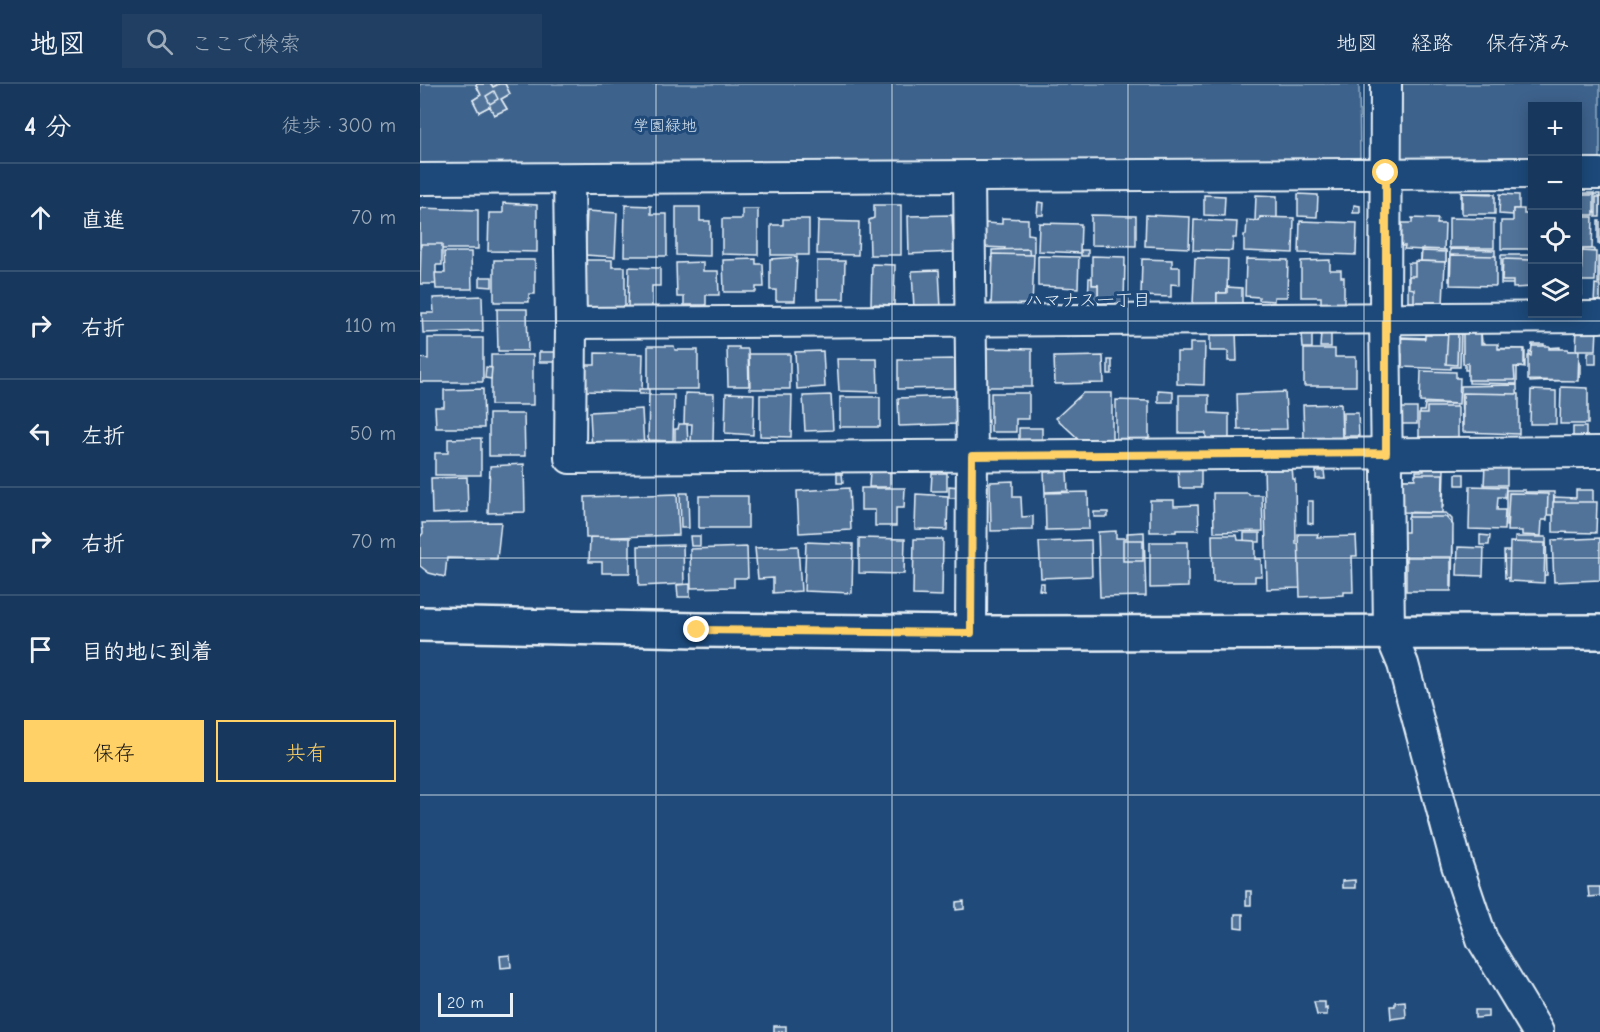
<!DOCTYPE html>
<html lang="ja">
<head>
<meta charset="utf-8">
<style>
  body { margin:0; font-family:"Comic Neue","Klee One",sans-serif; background:#203f62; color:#f1f3f6 }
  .controls { position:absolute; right:18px; top:18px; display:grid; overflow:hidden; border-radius:0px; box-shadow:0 3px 15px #0003 }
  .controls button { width:54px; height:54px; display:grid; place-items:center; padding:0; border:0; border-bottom:2px solid #365272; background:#17385c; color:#f1f3f6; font:30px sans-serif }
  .scale { position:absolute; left:18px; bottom:15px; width:75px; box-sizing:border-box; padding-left:6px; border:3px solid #e8f1f8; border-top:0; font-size:16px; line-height:21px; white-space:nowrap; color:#e8f1f8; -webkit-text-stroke:4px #1f4a7a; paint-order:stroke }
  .stop { position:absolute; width:18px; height:18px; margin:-14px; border:4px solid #ffd166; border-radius:50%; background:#fff }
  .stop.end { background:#ffd166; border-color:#fff; box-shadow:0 2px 6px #0008 }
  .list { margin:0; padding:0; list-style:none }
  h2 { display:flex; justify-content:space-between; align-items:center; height:78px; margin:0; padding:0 24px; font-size:26px }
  h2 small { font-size:20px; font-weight:400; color:#9eacbb }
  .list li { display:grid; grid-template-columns:39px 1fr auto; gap:18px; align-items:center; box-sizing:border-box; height:108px; padding:0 24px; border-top:2px solid #365272 }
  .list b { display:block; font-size:22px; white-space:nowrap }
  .list em { font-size:20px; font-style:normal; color:#9eacbb }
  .actions { display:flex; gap:12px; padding:18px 24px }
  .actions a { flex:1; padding:14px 0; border:2px solid #ffd166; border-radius:0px; text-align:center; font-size:21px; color:#ffd166 }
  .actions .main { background:#ffd166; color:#111 }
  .icon { flex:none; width:33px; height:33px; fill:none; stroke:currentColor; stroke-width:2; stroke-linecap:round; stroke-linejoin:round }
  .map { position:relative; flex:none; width:1180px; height:948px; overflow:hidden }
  header { display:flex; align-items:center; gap:36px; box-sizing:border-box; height:84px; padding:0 30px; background:#17385c; border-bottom:2px solid #365272 }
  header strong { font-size:28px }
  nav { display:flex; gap:33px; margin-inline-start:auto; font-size:21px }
  .search { width:420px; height:54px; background:#203f62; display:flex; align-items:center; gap:15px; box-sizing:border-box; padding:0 21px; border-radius:0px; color:#9eacbb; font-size:22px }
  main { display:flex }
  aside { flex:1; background:#17385c }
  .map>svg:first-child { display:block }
</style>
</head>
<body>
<header>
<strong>地図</strong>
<div class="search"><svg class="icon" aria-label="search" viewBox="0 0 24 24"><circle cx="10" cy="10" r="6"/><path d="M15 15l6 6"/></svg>ここで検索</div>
<nav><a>地図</a><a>経路</a><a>保存済み</a></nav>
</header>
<main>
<aside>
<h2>4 分<small>徒歩 · 300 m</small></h2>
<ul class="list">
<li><svg class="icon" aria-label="ahead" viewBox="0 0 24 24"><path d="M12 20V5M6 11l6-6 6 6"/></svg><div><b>直進</b></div><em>70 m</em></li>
<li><svg class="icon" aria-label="right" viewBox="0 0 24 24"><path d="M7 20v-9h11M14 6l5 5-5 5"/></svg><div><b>右折</b></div><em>110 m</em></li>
<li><svg class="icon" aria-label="left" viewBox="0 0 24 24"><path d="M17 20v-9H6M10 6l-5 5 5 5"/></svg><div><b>左折</b></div><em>50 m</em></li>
<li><svg class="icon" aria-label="right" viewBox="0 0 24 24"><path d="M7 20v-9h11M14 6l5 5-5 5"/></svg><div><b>右折</b></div><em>70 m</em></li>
<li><svg class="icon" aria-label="arrive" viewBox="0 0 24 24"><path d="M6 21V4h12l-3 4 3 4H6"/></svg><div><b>目的地に到着</b></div></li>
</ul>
<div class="actions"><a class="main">保存</a><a>共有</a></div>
</aside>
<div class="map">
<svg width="1180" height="948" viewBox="0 0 1180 948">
  <rect width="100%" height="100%" fill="#1f4a7a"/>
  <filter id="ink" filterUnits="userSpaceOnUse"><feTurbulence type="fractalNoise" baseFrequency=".0167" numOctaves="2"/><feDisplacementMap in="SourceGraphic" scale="12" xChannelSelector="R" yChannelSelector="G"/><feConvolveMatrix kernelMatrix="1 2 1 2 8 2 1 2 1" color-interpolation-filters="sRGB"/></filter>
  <g filter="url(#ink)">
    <g fill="#3c628c" stroke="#92aac2" stroke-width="1.5">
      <polygon points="0,0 939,0 940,79 0,84"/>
      <polygon points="976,0 1180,0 1180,79 1158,79 1158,22 1112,22 1112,79 977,79"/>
    </g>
    <g fill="#517399" stroke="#e8f1f8" stroke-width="1.5" fill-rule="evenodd">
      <path d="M57 0H71L73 3 79 0H85L90 10 81 15 87 25 74 31 70 22 59 28 53 16 61 11 56 1ZM74 7 78 15 70 20 66 12Z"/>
      <polygon points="57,0 71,0 73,3 79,0 85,0 90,10 81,15 87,25 74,31 70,22 59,28 53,16 61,11 56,1"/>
      <polygon points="74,7 78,15 70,20 66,12"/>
      <rect x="1041" y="109" width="31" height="19"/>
      <polygon points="1042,109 1075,110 1075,130 1042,130"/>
      <polygon points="1158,109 1174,109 1174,110 1180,110 1180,129 1174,129 1174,127 1158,128"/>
      <polygon points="878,110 898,111 897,133 878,132"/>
      <polygon points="1080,110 1099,111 1099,125 1093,125 1093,131 1079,130"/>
      <polygon points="784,111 805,112 804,132 784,131"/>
      <polygon points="836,111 857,112 857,134 840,133 839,137 835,137"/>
      <rect x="1158" y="111" width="16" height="20"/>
      <rect x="1176" y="113" width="4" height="20"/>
      <polygon points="618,118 624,119 623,131 617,131"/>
      <polygon points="83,119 117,121 117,168 68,167 69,129 83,129"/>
      <polygon points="205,121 231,122 231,130 247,130 247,172 204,172"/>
      <polygon points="454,121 481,121 481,171 450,171 449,136 454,134"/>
      <polygon points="934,121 940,122 940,129 933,129"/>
      <polygon points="256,123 280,123 280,137 290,137 290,172 256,171"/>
      <polygon points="0,124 58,126 58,165 0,165"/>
      <polygon points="322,125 338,125 338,171 302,170 302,135 322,135"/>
      <polygon points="1093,125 1104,125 1104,130 1112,130 1112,165 1081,165 1081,137 1093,137"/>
      <polygon points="167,127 197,129 195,173 165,171"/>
      <polygon points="532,131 534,168 489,170 488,132"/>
      <polygon points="671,131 716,132 716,162 671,161"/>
      <polygon points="726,131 770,133 769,164 725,162"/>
      <polygon points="840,133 874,134 873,169 824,167 824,151 826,151 827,136 839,137"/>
      <polygon points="1158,133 1173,133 1172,165 1158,165"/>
      <polygon points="582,134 608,135 608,150 614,151 614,170 584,169 585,164 563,163 564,139 582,140"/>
      <polygon points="992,134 1018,135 1017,140 1025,140 1024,167 984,165 985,162 981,162 982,139 992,139"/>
      <polygon points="1029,134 1074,135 1074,164 1029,164"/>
      <polygon points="363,135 389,135 389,171 351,171 351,141 363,141"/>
      <polygon points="774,136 817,138 816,154 813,154 812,167 773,166"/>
      <polygon points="398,137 439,138 438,171 397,170"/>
      <polygon points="880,137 937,139 936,171 879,169"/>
      <rect x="1178" y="137" width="2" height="23"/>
      <polygon points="619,139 661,140 660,169 618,167"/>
      <polygon points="1,160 22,160 22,181 16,181 16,200 0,200"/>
      <polygon points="609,165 610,177 572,178 572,166"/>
      <polygon points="1001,165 1026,166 1026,178 1015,178 1015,181 1023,181 1023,193 1018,193 1018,218 988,218 988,179 1001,179"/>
      <polygon points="1030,165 1075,166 1075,181 1072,182 1072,197 1029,197"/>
      <polygon points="1163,165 1174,165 1173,195 1162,195"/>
      <rect x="661" y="166" width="7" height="6"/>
      <polygon points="1002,167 1026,168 1026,178 1001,177"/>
      <polygon points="1162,167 1176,168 1175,197 1161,197"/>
      <polygon points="24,168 51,168 52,205 16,205 15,189 25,189"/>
      <polygon points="1161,169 1162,211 1158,211 1158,170"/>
      <polygon points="573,170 614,171 612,224 571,222"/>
      <polygon points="1031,171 1076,172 1076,202 1030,201"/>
      <rect x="1081" y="171" width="31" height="29"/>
      <polygon points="1158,171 1161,171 1160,216 1158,216"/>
      <polygon points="618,172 659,173 658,204 618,202"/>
      <polygon points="672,172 705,173 704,220 678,219 678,201 672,201"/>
      <polygon points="377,173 375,217 356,217 356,206 350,206 350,175"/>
      <rect x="1178" y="173" width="2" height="26"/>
      <polygon points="775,174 808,175 807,209 797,209 797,223 773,220"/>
      <polygon points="336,175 336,180 343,180 344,203 336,203 336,208 304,208 303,176"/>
      <polygon points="722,175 752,176 752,183 760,183 760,201 751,200 751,213 721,212"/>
      <polygon points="826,175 868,176 867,213 854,213 854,217 839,216 839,213 825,212"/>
      <polygon points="1083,175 1112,176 1112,203 1093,204 1093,197 1082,197"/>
      <polygon points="74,176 115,176 115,210 109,210 109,218 74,218"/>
      <polygon points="163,176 192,176 192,183 205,183 205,229 163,229"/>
      <polygon points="910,176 910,186 921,186 921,193 924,193 924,220 901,220 901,213 881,213 881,177"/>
      <polygon points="397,177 425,177 424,215 397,215"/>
      <polygon points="995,177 1025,178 1023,220 994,219 994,205 989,204 989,192 995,192"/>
      <polygon points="283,178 283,187 298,187 299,211 286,211 286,221 264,221 264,213 257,213 256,179"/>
      <polygon points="452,180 475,181 474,221 451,220"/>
      <polygon points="209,183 240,184 240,202 232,202 232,225 208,224"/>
      <polygon points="519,186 521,224 494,225 492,187"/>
      <polygon points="60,193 72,193 72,203 60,202"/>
      <polygon points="669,194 672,194 672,201 678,201 678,219 682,220 668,220"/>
      <polygon points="1175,200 1180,201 1180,220 1174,220"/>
      <polygon points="807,203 822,204 822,225 797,223 797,209 807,209"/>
      <polygon points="62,212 63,247 3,249 2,229 14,229 13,214"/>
      <polygon points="77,225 107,225 108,267 78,267"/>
      <polygon points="1157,244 1177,244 1176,266 1156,266"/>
      <polygon points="816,245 817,277 808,277 808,267 790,267 790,246"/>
      <polygon points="1010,246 1027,247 1026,281 982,280 982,253 1010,254"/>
      <polygon points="1011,246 1041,247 1040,283 1031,283 1031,285 982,283 982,270 980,270 981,254 1005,255 1005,251 1011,251"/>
      <polygon points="1028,246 1038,247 1037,281 1026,280"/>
      <polygon points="1044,247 1061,248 1062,258 1065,259 1065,264 1105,265 1105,284 1097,283 1097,300 1049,299 1049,286 1045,286 1045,274 1043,275"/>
      <polygon points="882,249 892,249 892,264 883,264"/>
      <polygon points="901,249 911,249 911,263 900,263"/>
      <polygon points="1043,249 1061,249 1061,260 1078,260 1078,265 1104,265 1104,283 1094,283 1095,296 1048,296 1048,279 1043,280"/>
      <polygon points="8,254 63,254 63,298 0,298 0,274 8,275"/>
      <polygon points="770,259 785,259 784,301 757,300 757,268 770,268"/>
      <polygon points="1112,260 1124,260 1124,264 1140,263 1140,267 1154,267 1155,280 1160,279 1160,293 1152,294 1152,296 1110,298 1109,268 1112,267"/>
      <polygon points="228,262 254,262 255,266 278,266 278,305 228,305"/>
      <polygon points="1112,262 1129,262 1129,265 1148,265 1148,267 1159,267 1158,297 1108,296 1108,272 1111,272"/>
      <polygon points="307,263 319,263 319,265 328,265 329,302 308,302"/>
      <polygon points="560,264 612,265 612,303 560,303"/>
      <polygon points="884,265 915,265 915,273 936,273 936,302 884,302"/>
      <polygon points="403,267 405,303 377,305 375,268"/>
      <rect x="119" y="268" width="17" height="10"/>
      <rect x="1168" y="268" width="8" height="12"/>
      <polygon points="175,269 223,270 222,308 160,307 160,281 175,281"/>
      <polygon points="329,270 370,270 370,305 330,305"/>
      <rect x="71" y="271" width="42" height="50"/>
      <polygon points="683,272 684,299 635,300 634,273"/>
      <polygon points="417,275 457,275 458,308 419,307"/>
      <polygon points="535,275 535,304 478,305 478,276"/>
      <rect x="688" y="276" width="4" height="14"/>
      <polygon points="66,283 72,284 71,295 65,294"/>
      <polygon points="1001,287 1036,288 1036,294 1040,294 1039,320 1000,318"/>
      <polygon points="1097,301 1098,344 1042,344 1041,302"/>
      <polygon points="1141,303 1168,304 1168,340 1140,340"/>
      <polygon points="63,305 64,344 16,344 15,323 24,323 24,306"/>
      <rect x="219" y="305" width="10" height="5"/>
      <polygon points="738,306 753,307 753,318 738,318"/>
      <polygon points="1111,306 1136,307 1136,340 1110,340"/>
      <polygon points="865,308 867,345 818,346 817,310"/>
      <polygon points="265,309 294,310 293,358 271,357 272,340 264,340"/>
      <polygon points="306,309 334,310 333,351 305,349"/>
      <polygon points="571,309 609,309 609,335 596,335 596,348 571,348"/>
      <polygon points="663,309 692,309 692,365 662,358 636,334"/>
      <polygon points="1043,309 1099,310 1099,350 1043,348"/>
      <polygon points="229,311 254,311 253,357 228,356"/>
      <polygon points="340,311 372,311 371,353 340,352"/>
      <polygon points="411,311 413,346 385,347 383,312"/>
      <polygon points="759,311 789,311 789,329 809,330 809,356 786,356 786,349 759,349"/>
      <polygon points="536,312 537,340 479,342 478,314"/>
      <rect x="420" y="313" width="40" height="30"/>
      <polygon points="696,316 729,317 729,356 696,356"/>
      <polygon points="921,320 922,354 884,354 883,321"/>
      <polygon points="1005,320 1036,320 1035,350 1000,350 1000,327 1004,327"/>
      <polygon points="1007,323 1038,323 1038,356 999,356 999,330 1007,330"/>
      <rect x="977" y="324" width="20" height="16"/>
      <polygon points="222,325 224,365 172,368 170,328"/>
      <polygon points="923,329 938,329 939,352 923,352"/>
      <polygon points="69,330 104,330 105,372 69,372"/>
      <polygon points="259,340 267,340 268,360 255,361 255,345 258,345"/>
      <rect x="1153" y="343" width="13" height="15"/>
      <rect x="599" y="344" width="23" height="21"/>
      <polygon points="61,354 61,391 15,391 15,369 28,369 28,355"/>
      <polygon points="104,380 105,428 68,429 70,382"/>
      <polygon points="1065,381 1087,381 1087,401 1064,401"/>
      <polygon points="758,382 781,382 781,404 759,404"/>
      <polygon points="844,383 872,383 873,395 875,395 876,460 879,460 880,504 847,505"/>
      <polygon points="1004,385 1024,385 1023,423 982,423 982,395 996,395 996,387 1004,387"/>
      <polygon points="450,386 470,386 470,403 449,403"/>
      <polygon points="647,387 648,407 625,408 624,388"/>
      <polygon points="896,387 904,387 905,395 896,395"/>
      <polygon points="512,389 527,389 527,407 511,407"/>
      <polygon points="417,390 422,390 423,399 417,399"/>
      <polygon points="995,390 1023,390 1022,429 980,428 980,395 995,395"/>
      <rect x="1036" y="390" width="8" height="11"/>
      <polygon points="47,393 48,428 12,430 11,394"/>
      <polygon points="593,397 593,413 601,413 602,433 613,432 613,446 571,447 570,398"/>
      <polygon points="529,402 540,403 539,414 529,414"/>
      <polygon points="1050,402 1086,403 1085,413 1078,413 1077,426 1085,426 1084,446 1049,445"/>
      <polygon points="429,404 431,446 379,449 377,407"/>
      <polygon points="441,404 485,404 484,424 476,424 476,442 455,442 455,426 441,426"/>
      <polygon points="1086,406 1105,406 1105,408 1134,408 1133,431 1121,431 1121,447 1102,447 1102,442 1086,442"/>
      <polygon points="1156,406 1173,406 1173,443 1134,443 1134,413 1156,414"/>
      <polygon points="668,408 669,445 626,446 625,409"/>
      <polygon points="260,409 268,409 269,444 261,444"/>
      <polygon points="793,409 828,409 829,411 842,411 843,447 794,448"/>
      <polygon points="1089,409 1128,410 1127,436 1122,436 1121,452 1102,451 1102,447 1087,447"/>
      <polygon points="257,410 259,451 166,454 165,413"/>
      <polygon points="496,410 528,412 527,446 495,445"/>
      <rect x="279" y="412" width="49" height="32"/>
      <polygon points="730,416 754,416 754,422 778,421 779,446 756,446 756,448 730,448"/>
      <polygon points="888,417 893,417 893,440 888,439"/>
      <polygon points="1133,418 1177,418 1176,449 1133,448"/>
      <rect x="674" y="428" width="14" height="5"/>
      <polygon points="989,429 1026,429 1032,435 1033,472 1016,472 1016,468 999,468 998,447 989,447"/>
      <polygon points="988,433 1026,433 1033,441 1032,503 987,503 987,477 978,477 979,448 988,448"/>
      <polygon points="81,438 77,475 27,474 25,493 9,489 0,482 0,453 3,449 2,439"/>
      <polygon points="696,447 696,454 707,454 707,449 724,448 726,512 680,513 678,448"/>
      <rect x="824" y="449" width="16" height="9"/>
      <polygon points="878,450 898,450 897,453 936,452 937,472 932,472 933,508 924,508 924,511 880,513"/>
      <polygon points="792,451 817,451 818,456 835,457 835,475 841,475 842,492 835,492 835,498 793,498"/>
      <polygon points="1060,451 1070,452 1069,461 1060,461"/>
      <polygon points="270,452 280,452 280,462 271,462"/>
      <polygon points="170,453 210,454 210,489 182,489 182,478 169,478"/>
      <polygon points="1095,453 1126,453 1127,491 1085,494 1084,467 1095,467"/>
      <polygon points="439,454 485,455 484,490 439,489"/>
      <polygon points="1180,454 1180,496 1134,498 1132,456"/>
      <polygon points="494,455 523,455 522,512 493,511"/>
      <polygon points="671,456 672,492 621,494 619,458"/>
      <rect x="703" y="456" width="20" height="21"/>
      <polygon points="386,458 433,460 432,509 384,507"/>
      <polygon points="730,458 768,458 768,503 730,504"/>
      <polygon points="1090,458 1125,459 1124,499 1089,497"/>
      <polygon points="263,461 264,500 219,502 218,462"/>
      <polygon points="378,462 381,507 353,509 353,494 338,495 335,464"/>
      <polygon points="327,463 328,494 314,494 314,503 271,504 270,465"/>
      <polygon points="1038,463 1064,464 1063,492 1037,491"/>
      <rect x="986" y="473" width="45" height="34"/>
      <polygon points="620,499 624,499 624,507 619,506"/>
      <polygon points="270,500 270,513 258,513 257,501"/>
      <polygon points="935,796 935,804 922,804 922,797"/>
      <polygon points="1168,803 1180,803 1180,812 1169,813"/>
      <rect x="826" y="807" width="5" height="14"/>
      <polygon points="544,817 544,825 536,826 536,818"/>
      <polygon points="815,830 823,830 823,844 815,843"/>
      <polygon points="90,871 91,883 81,884 80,872"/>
      <polygon points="985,917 986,933 971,935 970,922 975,922 975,918"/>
      <polygon points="894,918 905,918 905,925 907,924 907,931 897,931"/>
      <polygon points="1055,926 1068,926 1068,933 1055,934"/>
      <rect x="354" y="942" width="12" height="6"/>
    </g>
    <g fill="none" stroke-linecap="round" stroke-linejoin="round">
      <defs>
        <g id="street">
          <polyline points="966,0 965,233 969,547 983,580 1037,781 1062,855 1118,948"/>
          <polyline points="1158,90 1180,90"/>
          <polyline points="549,93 552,371 551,549"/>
          <polyline points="0,95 1112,89"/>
          <polyline points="149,95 151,239 150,374 1180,368"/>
          <polyline points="151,239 1180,233"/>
        </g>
        <polyline id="secondary" points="0,540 277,546 551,549 1180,548"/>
      </defs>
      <use href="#street" stroke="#e8f1f8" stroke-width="34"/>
      <use href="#secondary" stroke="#e8f1f8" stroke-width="38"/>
      <use href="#street" stroke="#1f4a7a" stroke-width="30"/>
      <use href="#secondary" stroke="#1f4a7a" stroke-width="33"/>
    </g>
  </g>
  <g fill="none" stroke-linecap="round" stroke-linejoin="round" filter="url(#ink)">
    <polyline stroke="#ffd166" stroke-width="8" points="277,546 551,549 552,372 966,369 966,89"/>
  </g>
  <path fill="none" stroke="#e8f1f8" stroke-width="1.5" stroke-opacity="0.55" d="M236 0V948M472 0V948M708 0V948M944 0V948M0 237H1180M0 474H1180M0 711H1180"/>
  <g text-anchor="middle" stroke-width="6" stroke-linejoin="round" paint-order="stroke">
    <g font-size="16" fill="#d7e3ed" stroke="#1f4a7a">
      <text x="245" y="47">学園緑地</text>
    </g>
    <g font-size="18" fill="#e8f1f8" stroke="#1f4a7a">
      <text x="668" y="222">ハマナス一丁目</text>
    </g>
  </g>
</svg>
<div class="controls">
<button>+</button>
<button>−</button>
<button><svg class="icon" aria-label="locate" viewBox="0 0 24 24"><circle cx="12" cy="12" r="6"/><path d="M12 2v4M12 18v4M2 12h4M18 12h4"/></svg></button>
<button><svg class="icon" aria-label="layers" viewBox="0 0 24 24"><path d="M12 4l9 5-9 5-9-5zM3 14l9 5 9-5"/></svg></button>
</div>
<div class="scale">20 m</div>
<div class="stop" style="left:966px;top:89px"></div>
<div class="stop end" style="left:277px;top:546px"></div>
</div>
</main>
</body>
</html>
